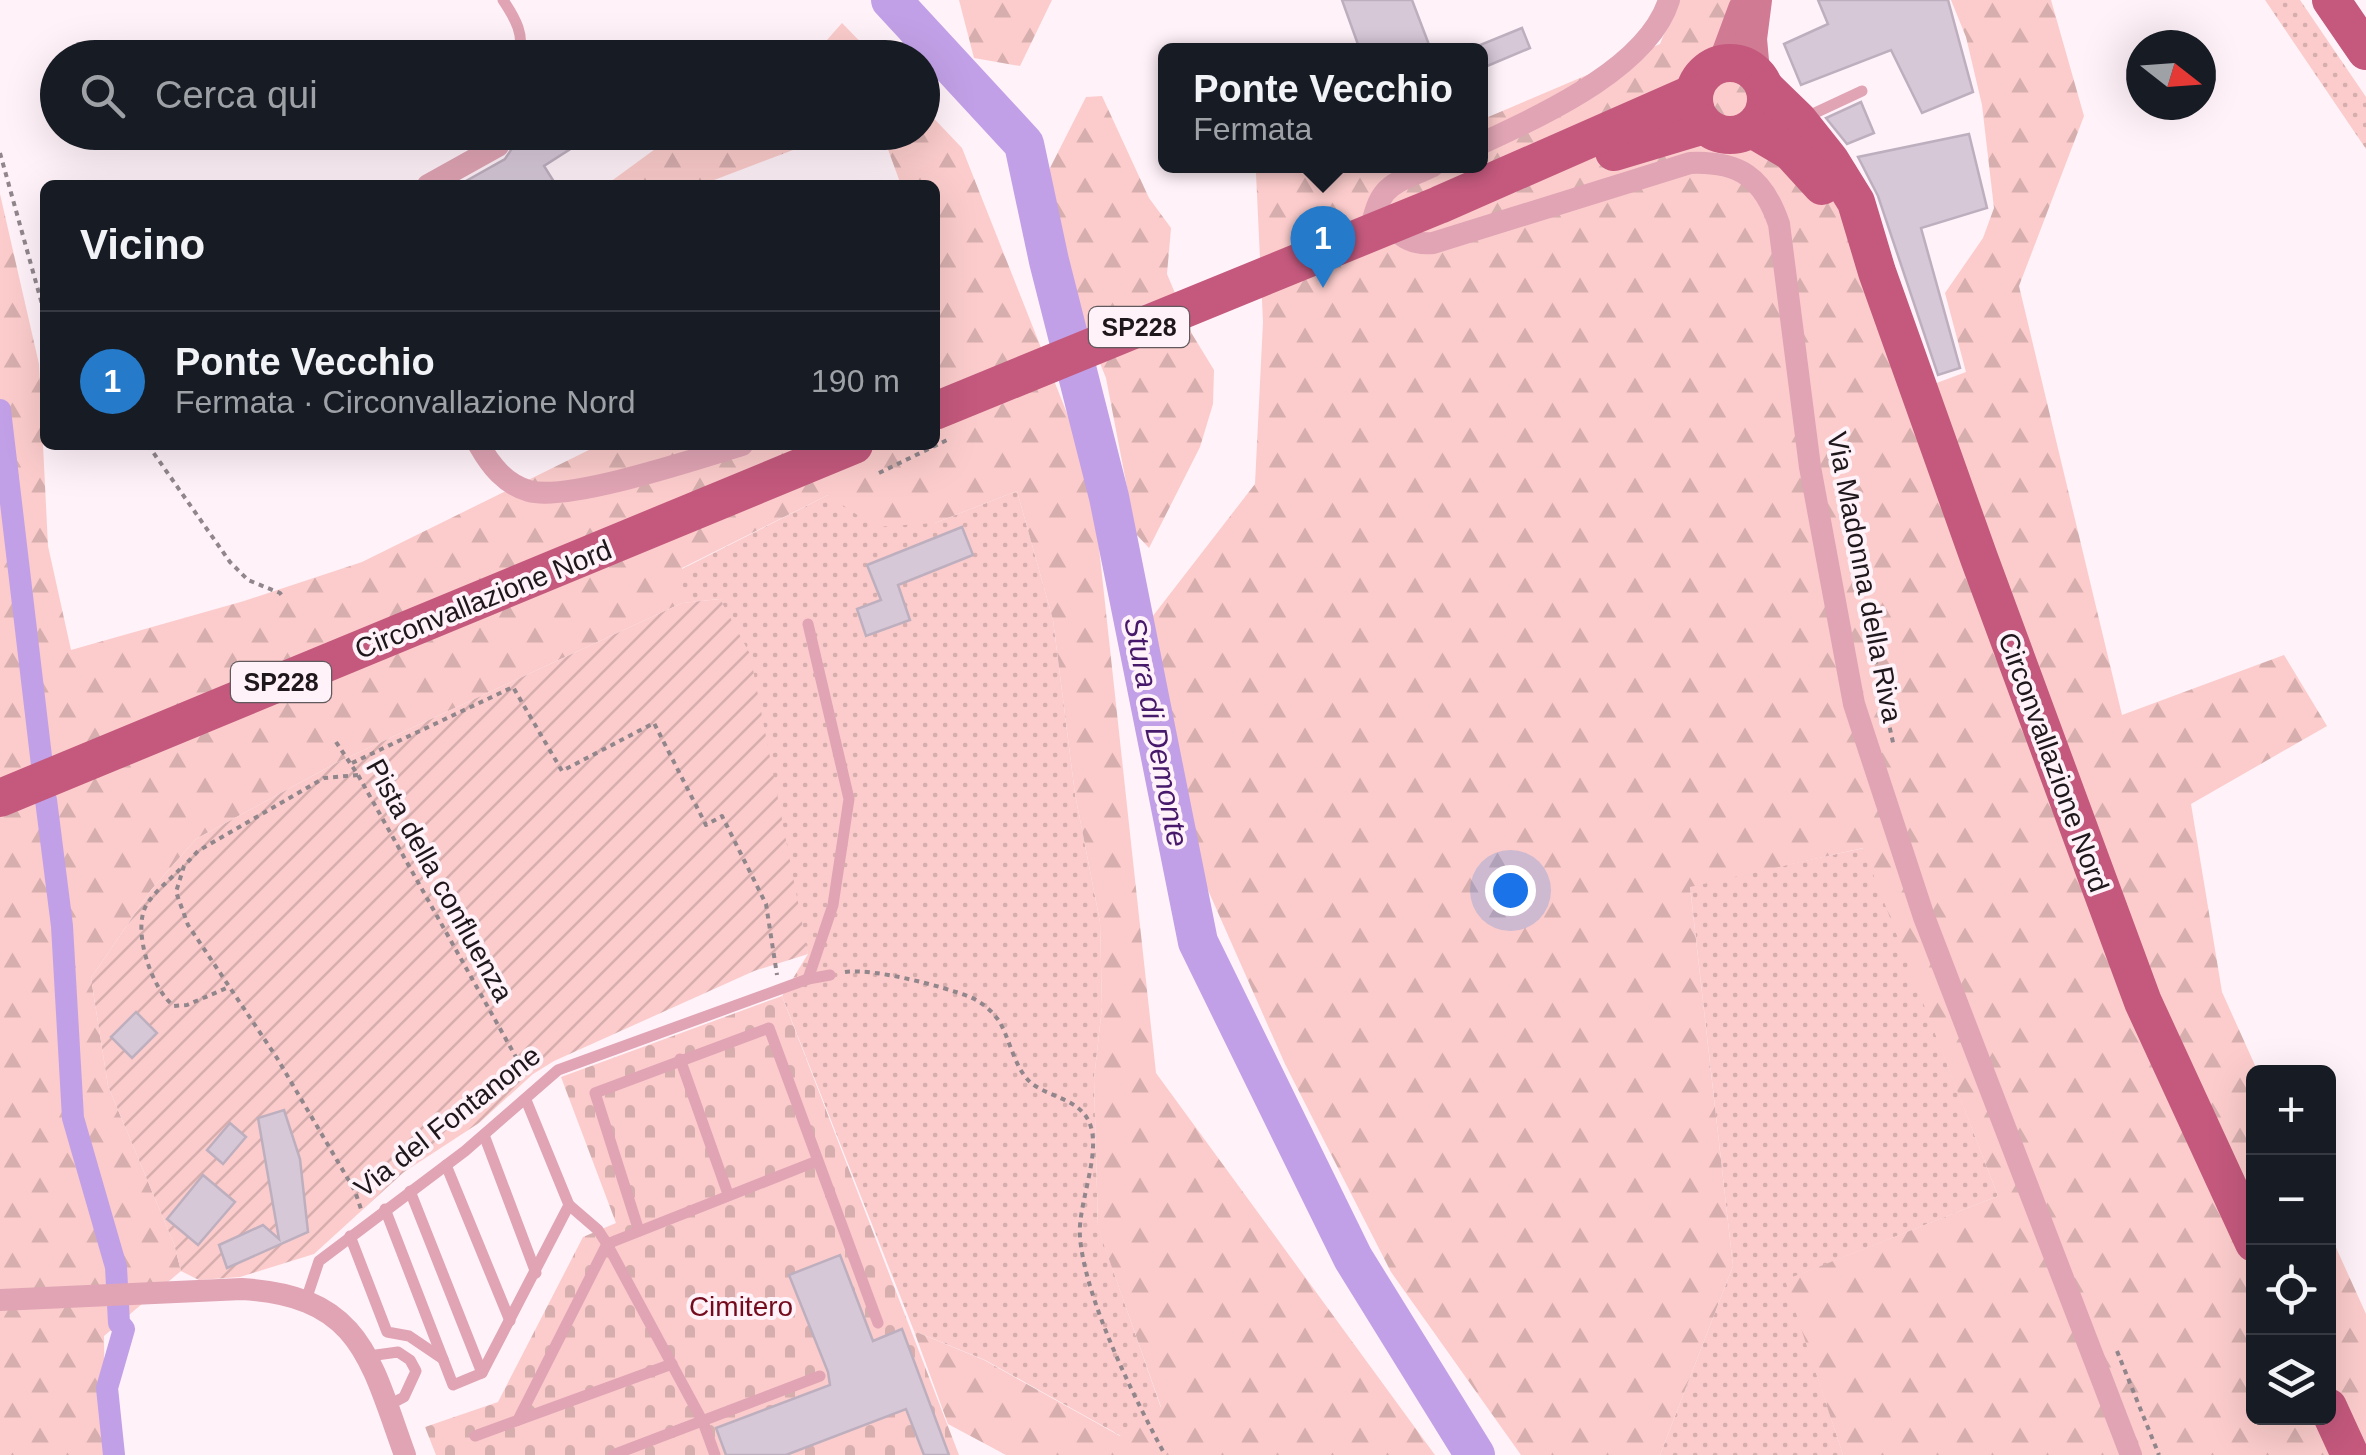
<!DOCTYPE html>
<html lang="it">
<head>
<meta charset="utf-8">
<style>
  body { margin:0; font-family:Arial,sans-serif; background:#242831; color:#f1f3f6 }
  .controls { position:absolute; right:30px; bottom:30px; display:grid; overflow:hidden; border-radius:15px; box-shadow:0 10px 40px #0002 }
  .controls button { width:90px; height:90px; display:grid; place-items:center; padding:0; border:0; border-bottom:2px solid #363941; background:#171b24; color:#f1f3f6; font:50px sans-serif }
  .compass { position:absolute; left:2126px; top:30px; width:90px; height:90px; border-radius:50%; background:#171b24; box-shadow:0 10px 40px #0002; rotate:107deg }
  .you { position:absolute; left:1510px; top:890px; width:35px; height:35px; margin:-25px; border:8px solid #fff; border-radius:50%; background:#1a73e8; box-shadow:0 0 0 15px #1a73e833 }
  .badge { display:grid; place-items:center; width:65px; height:65px; border-radius:50%; background:#257bc9; color:#fff; font-size:32px; font-weight:700 }
  .pin { position:absolute; translate:-50% -82px; filter:drop-shadow(0 2px 5px #0008) }
  .pin::after { content:''; position:absolute; top:52px; width:35px; height:30px; background:inherit; clip-path:polygon(0 0,100% 0,50% 100%) }
  .popup { position:absolute; left:1158px; top:43px; width:330px; height:130px; box-sizing:border-box; display:grid; place-content:center; border-radius:15px; background:#171b24; filter:drop-shadow(0 2px 8px #0005); font-size:32px; white-space:nowrap; color:#9ea1a6 }
  .popup b { font-size:38px; color:#f1f3f6 }
  .popup::after { content:''; position:absolute; left:50%; top:100%; margin-left:-20px; border:20px solid transparent; border-top-color:#171b24 }
  .list { margin:0; padding:0; list-style:none }
  h2 { display:flex; justify-content:space-between; align-items:center; height:130px; margin:0; padding:0 40px; font-size:42px }
  h2 small { font-size:32px; font-weight:400; color:#9ea1a6 }
  .list li { display:grid; grid-template-columns:65px 1fr auto; gap:30px; align-items:center; box-sizing:border-box; height:140px; padding:0 40px; border-top:2px solid #363941 }
  .list b { display:block; font-size:38px; white-space:nowrap }
  .list p { margin:0; font-size:32px; white-space:nowrap; color:#9ea1a6 }
  .list em { font-size:32px; font-style:normal; color:#9ea1a6 }
  .icon { flex:none; width:55px; height:55px; fill:none; stroke:currentColor; stroke-width:2; stroke-linecap:round; stroke-linejoin:round }
  .map { position:relative; flex:none; width:2366px; height:1455px; overflow:hidden }
  .search { position:absolute; background:#171b24; box-shadow:0 10px 40px #0002; left:40px; top:40px; width:900px; height:110px; display:flex; align-items:center; gap:25px; box-sizing:border-box; padding:0 35px; border-radius:55px; color:#9ea1a6; font-size:38px }
  .panel { position:absolute; background:#171b24; box-shadow:0 10px 40px #0002; left:40px; top:180px; width:900px; height:270px; border-radius:15px }
  .map>svg:first-child { display:block }
</style>
</head>
<body>
<div class="map">
<svg width="2366" height="1455" viewBox="0 0 2366 1455">
  <defs>
    <pattern id="grass-dots" width="8" height="8" patternUnits="userSpaceOnUse" patternTransform="scale(2.5)"><rect width="8" height="8" fill="#fbcccb"/><path d="M2 2h.1M6 6h.1" fill="none" stroke="#d7aeae" stroke-width="1.8" stroke-linecap="round"/></pattern>
    <pattern id="forest-firs" width="22" height="20" patternUnits="userSpaceOnUse" patternTransform="scale(2.5)"><rect width="22" height="20" fill="#fbcccb"/><path d="M5 1l3.5 6h-7zM16 11l3.5 6h-7z" fill="#d7aeae"/></pattern>
    <pattern id="cemetery-stones" width="16" height="16" patternUnits="userSpaceOnUse" patternTransform="scale(2.5)"><rect width="16" height="16" fill="#fbcccb"/><path d="M2 7V4a2 2 0 0 1 4 0v3zM10 15v-3a2 2 0 0 1 4 0v3z" fill="#d7aeae"/></pattern>
    <pattern id="garden-furrows" width="10" height="10" patternUnits="userSpaceOnUse" patternTransform="scale(2.5)"><rect width="10" height="10" fill="#fbcccb"/><path d="M-1 1l2-2M0 10L10 0M9 11l2-2" fill="none" stroke="#d7aeae"/></pattern>
  </defs>
  <rect width="100%" height="100%" fill="#fff2f9"/>
  <g fill="url(#grass-dots)">
    <polygon points="2265,0 2300,0 2366,97 2366,149"/>
    <polygon points="1017,491 1053,620 1075,794 1100,922 1102,1007 1094,1079 1098,1227 1161,1408 1121,1436 985,1360 914,1331 782,996 808,954 720,599 682,603 682,569 828,495 935,523"/>
    <polygon points="1864,848 1998,1196 1786,1280 1843,1455 1660,1455 1733,1266 1690,886"/>
  </g>
  <g fill="url(#forest-firs)">
    <polygon points="959,0 1052,0 1020,66 974,58"/>
    <polygon points="1678,0 1770,0 1765,50 1776,87 1934,384 1966,372 1945,293 1983,238 1994,208 1982,105 1966,37 1951,0 2051,0 2084,116 2019,286 2122,715 2284,655 2327,726 2191,804 2222,992 2258,1072 2254,1072 2254,1418 2328,1418 2329,1232 2366,1314 2366,1455 1843,1455 1785,1280 1998,1196 1863,848 1690,887 1733,1266 1660,1455 1521,1455 1391,1272 1285,1064 1204,881 1149,621 1255,484 1263,322 1256,173 1267,166 1480,166 1481,120 1660,44"/>
    <polygon points="842,23 875,57 812,57"/>
    <polygon points="1102,96 1149,198 1171,228 1167,274 1192,334 1214,370 1213,404 1200,447 1149,548 1136,534 1106,378 1069,287 1046,200 1050,168 1086,97"/>
    <polygon points="923,107 962,148 1091,474 1156,1073 1435,1455 1006,1455 948,1424 914,1331 984,1360 1120,1436 1161,1407 1098,1228 1094,1079 1102,1007 1100,922 1075,794 1053,620 1017,491 935,523 875,527 828,495 682,568 682,603 338,762 196,839 151,890 91,978 108,1086 174,1244 181,1271 104,1336 105,1455 0,1455 0,194 39,364 48,546 71,650 244,601 362,562 599,445 935,445 935,185 901,185 882,133 922,132"/>
    <polygon points="677,133 677,132 838,133 701,185 606,185"/>
  </g>
  <polygon fill="url(#cemetery-stones)" points="782,996 959,1455 436,1455 425,1427 498,1402 583,1237 616,1223 561,1077"/>
  <polygon fill="url(#garden-furrows)" points="720,599 750,654 808,954 754,971 554,1061 533,1074 479,1123 404,1172 314,1254 240,1277 199,1280 181,1271 174,1244 108,1086 91,978 151,890 196,839 338,762 682,603"/>
  <g fill="none" stroke-linecap="round" stroke-linejoin="round">
    <g stroke="#c2a0e7" stroke-width="22">
      <polyline points="0,410 42,765"/>
      <polyline points="46,800 62,926 73,1118 116,1267 119,1323 124,1329 107,1388 114,1455"/>
    </g>
    <polyline stroke="#c2a0e7" stroke-width="40" points="891,0 1024,144 1049,261 1109,497 1198,942 1353,1258 1475,1455"/>
  </g>
  <g fill="#d7c8d8" stroke="#beafbf" stroke-width="2.5">
    <polygon points="1342,0 1412,0 1431,50 1360,50"/>
    <polygon points="1818,0 1948,0 1973,92 1922,113 1891,50 1801,85 1784,44 1828,24"/>
    <polygon points="1522,28 1530,48 1480,69 1480,45"/>
    <polygon points="1861,102 1874,133 1847,144 1826,118"/>
    <polygon points="536,132 597,132 544,166 556,185 459,185 505,159 513,147"/>
    <polygon points="1969,134 1987,208 1921,228 1960,368 1938,375 1878,196 1858,157"/>
    <polygon points="962,527 973,555 898,585 910,620 866,636 857,609 881,600 867,565"/>
    <polygon points="136,1012 157,1033 132,1058 111,1037"/>
    <polygon points="284,1110 300,1159 308,1232 227,1268 219,1245 263,1225 279,1239 258,1118"/>
    <polygon points="230,1123 246,1137 223,1164 207,1150"/>
    <polygon points="203,1175 235,1202 198,1245 167,1219"/>
    <polygon points="840,1255 873,1341 902,1329 949,1455 924,1455 906,1409 786,1455 726,1455 716,1428 830,1385 828,1372 789,1275"/>
  </g>
  <g fill="none" stroke-linecap="round" stroke-linejoin="round">
    <g stroke="#90868c" stroke-width="4" stroke-dasharray="5 5" stroke-linecap="butt">
      <polyline points="0,153 45,315"/>
      <polyline points="148,445 230,562 248,580 280,593 283,597"/>
      <polyline points="879,473 947,440"/>
      <polyline points="1851,552 1894,747"/>
      <polyline points="336,742 358,775 526,1075"/>
      <polyline points="352,763 513,687 562,771 654,723 706,825 722,816 766,904 777,975"/>
      <polyline points="358,775 324,778 198,851 184,866 176,892 188,925 277,1058 355,1191 361,1209"/>
      <path d="M180 869C170 880 155 891 147 904 131 929 152 990 174 1006L187 1005 229 987"/>
      <path d="M845 972C874 968 942 986 970 997 982 1002 992 1011 999 1021 1010 1039 1014 1067 1030 1082 1046 1096 1075 1098 1087 1118 1105 1147 1077 1203 1080 1237 1085 1300 1135 1399 1165 1455"/>
      <polyline points="2117,1351 2159,1455"/>
    </g>
    <g stroke="#e0a4b4" stroke-width="11">
      <path d="M503 0C515 18 526 36 518 58"/>
      <polyline points="1802,119 1862,91"/>
      <polyline points="808,979 833,905 849,799 808,624"/>
      <polyline points="680,1059 728,1194"/>
      <polyline points="484,1135 536,1273"/>
      <polyline points="446,1165 510,1321"/>
      <polyline points="410,1191 482,1373"/>
      <polyline points="569,1205 598,1230 607,1244 703,1422 715,1455"/>
      <polyline points="385,1209 453,1385 482,1373 569,1205 526,1100"/>
      <polyline points="639,1231 595,1093 769,1028 878,1323"/>
      <polyline points="350,1236 387,1332 409,1336 443,1359"/>
      <polyline points="306,1300 319,1261 465,1151 558,1070 808,979 830,975"/>
      <polyline points="369,1356 398,1352 410,1360 416,1371 404,1397 387,1406"/>
      <polyline points="518,1420 607,1244 817,1161"/>
      <polyline points="475,1436 672,1364"/>
      <polyline points="613,1455 820,1376"/>
    </g>
    <g stroke="#e0a4b4" stroke-width="22">
      <path d="M1480 144C1542 115 1648 68 1669 0"/>
      <polyline points="428,185 498,146"/>
      <path d="M1389 225C1403 238 1413 245 1433 243L1690 163C1739 161 1763 177 1779 224L1810 467 1854 704 1924 917 2131 1455"/>
      <path d="M1370 233C1380 183 1390 186 1433 166"/>
      <path d="M479 445C491 466 505 484 529 491 568 502 699 458 742 445"/>
      <path d="M0 1300 242 1289C361 1296 370 1359 405 1455"/>
    </g>
    <g stroke="#d17a94" stroke-width="32">
      <polyline points="1724,63 1744,9"/>
      <polyline points="1754,72 1751,39 1756,0"/>
    </g>
    <g stroke="#c4597d" stroke-width="38">
      <polyline points="2331,0 2366,51"/>
      <circle cx="1730" cy="99" r="36"/>
      <polyline points="1765,88 1799,121 1830,160 1856,202 1877,272 1979,558 2143,1002 2254,1243"/>
      <polyline points="1752,129 1791,152 1822,186"/>
      <polyline points="1614,152 1704,125"/>
      <polyline points="935,411 1439,205 1694,93"/>
      <polyline points="0,798 854,445"/>
      <polyline points="2328,1407 2350,1455"/>
    </g>
  </g>
  <g text-anchor="middle" stroke-width="8" stroke-linejoin="round" paint-order="stroke">
    <g fill="#fff2f9" stroke="#62595e" stroke-width="2.5">
      <rect x="1089" y="307" width="100" height="40" rx="8"/>
      <rect x="231" y="662" width="100" height="40" rx="8"/>
    </g>
    <g font-size="25" font-weight="bold" fill="#1e171b">
      <text x="1139" y="336">SP228</text>
      <text x="281" y="691">SP228</text>
    </g>
    <g font-size="28" fill="#1e171b" stroke="#fff2f9">
      <text transform="translate(1865 577) rotate(79)" y="10">Via Madonna della Riva</text>
      <text transform="translate(483 599) rotate(-22)" y="10">Circonvallazione Nord</text>
      <text transform="translate(2054 762) rotate(70)" y="10">Circonvallazione Nord</text>
      <text transform="translate(440 880) rotate(61)" y="10">Pista della confluenza</text>
      <text transform="translate(447 1121) rotate(-38)" y="10">Via del Fontanone</text>
    </g>
    <g font-size="28" fill="#740b1d" stroke="#fff2f9">
      <text x="741" y="1316">Cimitero</text>
    </g>
    <g font-size="30" font-style="italic" fill="#47196b" stroke="#fff2f9">
      <text transform="translate(1156 732) rotate(79)" y="10">Stura di Demonte</text>
    </g>
  </g>
</svg>
<div class="controls">
<button>+</button>
<button>−</button>
<button><svg class="icon" aria-label="locate" viewBox="0 0 24 24"><circle cx="12" cy="12" r="6"/><path d="M12 2v4M12 18v4M2 12h4M18 12h4"/></svg></button>
<button><svg class="icon" aria-label="layers" viewBox="0 0 24 24"><path d="M12 4l9 5-9 5-9-5zM3 14l9 5 9-5"/></svg></button>
</div>
<svg class="compass" viewBox="-18 -18 36 36"><path d="M0-13l5 13h-10z" fill="#e53935"/><path d="M0 13l5-13h-10z" fill="#9ea1a6"/></svg>
<div class="you"></div>
<div class="pin badge" style="left:1323px;top:288px">1</div>
<div class="popup"><b>Ponte Vecchio</b>Fermata</div>
<div class="search"><svg class="icon" aria-label="search" viewBox="0 0 24 24"><circle cx="10" cy="10" r="6"/><path d="M15 15l6 6"/></svg>Cerca qui</div>
<section class="panel">
<h2>Vicino<small></small></h2>
<ul class="list">
<li><span class="badge">1</span><div><b>Ponte Vecchio</b><p>Fermata · Circonvallazione Nord</p></div><em>190 m</em></li>
</ul>
</section>
</div>
</body>
</html>
